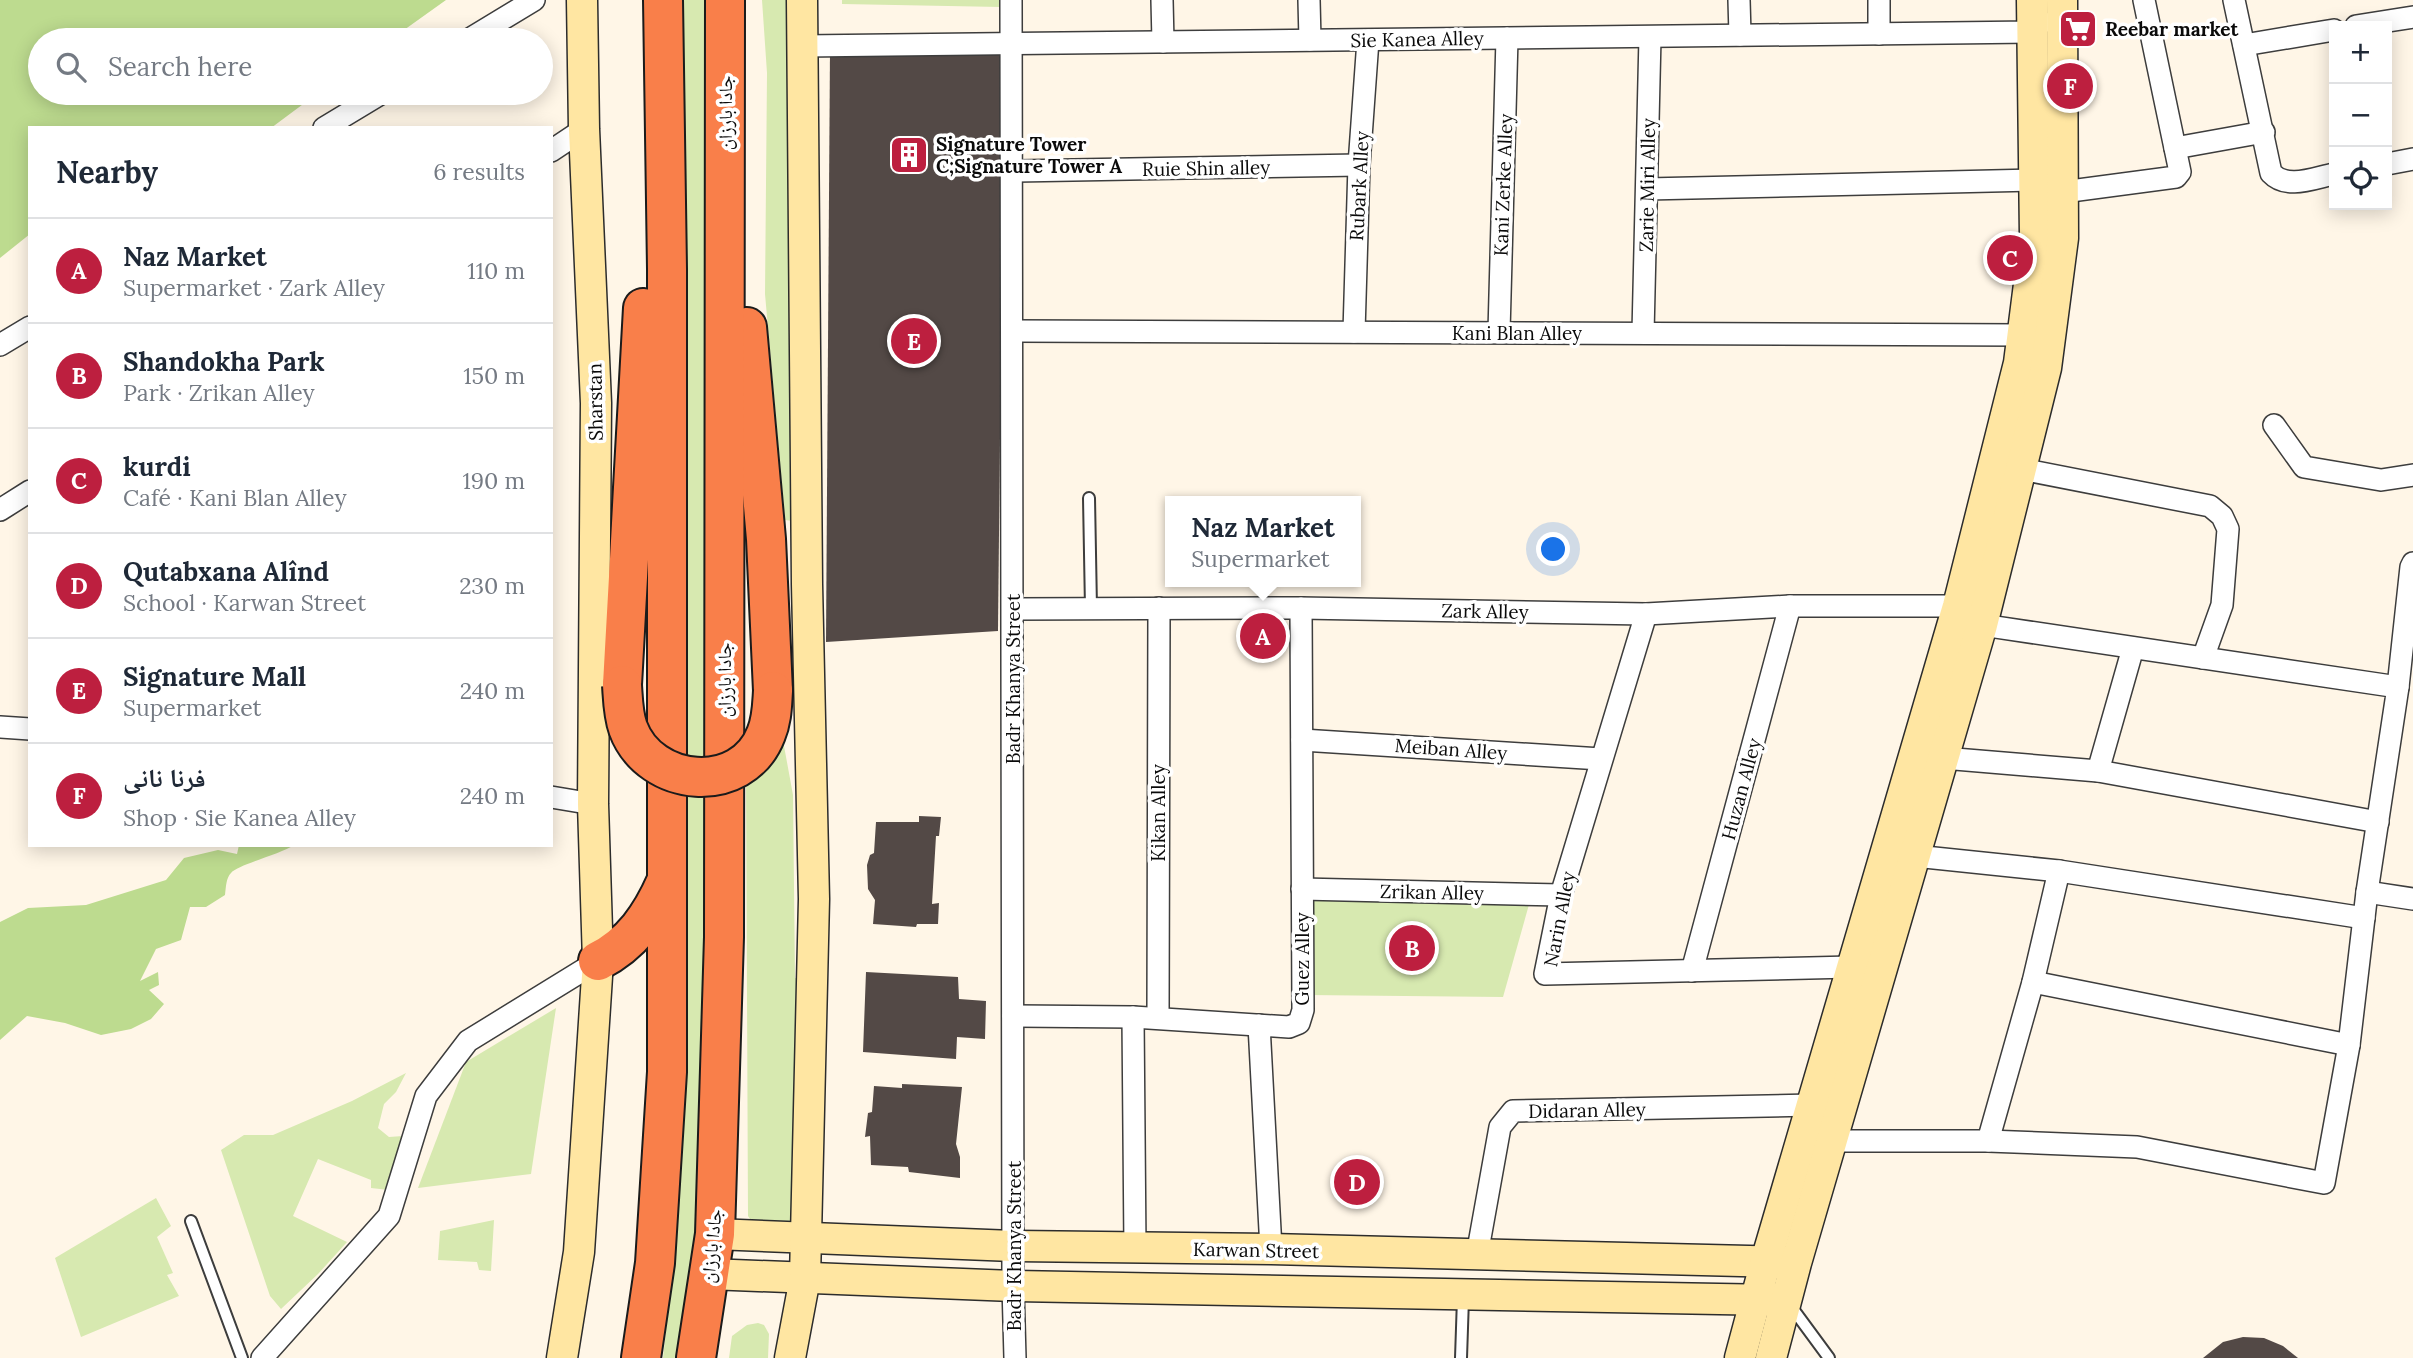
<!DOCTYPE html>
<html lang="en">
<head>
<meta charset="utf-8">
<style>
  body { margin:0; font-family:Lora,"Noto Naskh Arabic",serif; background:#f2f2f3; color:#1f2937 }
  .controls { position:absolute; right:21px; top:21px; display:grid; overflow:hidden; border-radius:0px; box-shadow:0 4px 18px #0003 }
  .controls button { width:63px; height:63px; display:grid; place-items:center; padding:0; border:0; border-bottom:2px solid #e0e1e3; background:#fff; color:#1f2937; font:35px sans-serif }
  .you { position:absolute; left:1554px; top:550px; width:24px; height:24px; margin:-18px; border:5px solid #fff; border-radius:50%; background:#1a73e8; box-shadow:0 0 0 10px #1a73e833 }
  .badge { display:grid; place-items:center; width:46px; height:46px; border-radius:50%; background:#bd1f3f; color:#fff; font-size:23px; font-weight:700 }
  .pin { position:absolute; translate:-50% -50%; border:4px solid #fff; box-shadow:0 2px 7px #0006 }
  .popup { position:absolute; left:1165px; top:496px; width:196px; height:91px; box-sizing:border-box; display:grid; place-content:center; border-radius:0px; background:#fff; filter:drop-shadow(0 2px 5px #0005); font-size:23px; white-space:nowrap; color:#747a83 }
  .popup b { font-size:26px; color:#1f2937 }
  .popup::after { content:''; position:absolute; left:50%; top:100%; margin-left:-14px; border:14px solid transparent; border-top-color:#fff }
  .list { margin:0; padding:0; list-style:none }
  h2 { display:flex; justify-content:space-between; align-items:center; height:91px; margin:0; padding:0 28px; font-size:30px }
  h2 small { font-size:23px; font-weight:400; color:#747a83 }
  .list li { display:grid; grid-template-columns:46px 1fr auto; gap:21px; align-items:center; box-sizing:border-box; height:105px; padding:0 28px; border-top:2px solid #e0e1e3 }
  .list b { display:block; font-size:26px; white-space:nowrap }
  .list p { margin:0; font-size:23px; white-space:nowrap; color:#747a83 }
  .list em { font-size:23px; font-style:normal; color:#747a83 }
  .icon { flex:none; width:38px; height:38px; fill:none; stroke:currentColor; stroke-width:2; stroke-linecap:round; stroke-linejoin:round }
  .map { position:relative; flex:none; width:2413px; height:1358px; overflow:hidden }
  .search { position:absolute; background:#fff; box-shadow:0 4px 18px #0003; left:28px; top:28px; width:525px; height:77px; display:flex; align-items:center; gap:18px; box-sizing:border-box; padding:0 24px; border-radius:38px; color:#747a83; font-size:26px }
  .panel { position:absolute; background:#fff; box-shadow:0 4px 18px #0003; left:28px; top:126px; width:525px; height:721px; border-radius:0px }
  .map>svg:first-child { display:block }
</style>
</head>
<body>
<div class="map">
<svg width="2413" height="1358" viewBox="0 0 2413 1358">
  <rect width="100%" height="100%" fill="#fff6e7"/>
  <g fill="#d7e9b0">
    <polygon points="684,0 713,0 709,1114 685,1358 663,1358 675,1248 683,535"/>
    <polygon points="762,0 795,0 799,522 785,520 765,294 767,73"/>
    <polygon points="842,0 1001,0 1001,7 842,4"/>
    <polygon points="782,735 793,795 795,978 806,979 801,1225 754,1225 748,1216 746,774"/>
    <polygon points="1310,899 1530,901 1503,997 1306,995"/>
    <polygon points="556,1008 531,1174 418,1188 466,1062"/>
    <polygon points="406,1073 396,1092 384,1104 378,1128 389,1137 403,1136 389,1190 371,1188 371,1180 318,1159 293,1216 347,1242 318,1274 281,1309 270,1296 221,1150 244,1135 273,1135 352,1101"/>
    <polygon points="156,1198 171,1226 157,1237 173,1273 167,1275 179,1296 81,1337 55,1258"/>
    <polygon points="494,1220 491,1271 479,1270 477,1262 438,1260 440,1231"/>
    <polygon points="758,1323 764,1325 769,1334 768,1358 729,1358 732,1336 747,1325"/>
  </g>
  <g fill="#bddb8f">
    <polygon points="0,0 446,0 390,40 40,40 40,93 318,93 271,128 30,128 30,234 0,258"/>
    <path d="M239 845H294C281 854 237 865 231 873 226 878 226 887 225 895L206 907H190L181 940 156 949 140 981 158 972 159 985 149 990 164 1004 151 1019 131 1029 101 1035 65 1023 27 1016 0 1040V922L28 908 86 905 166 880 184 858 218 850 237 854Z"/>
  </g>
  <g fill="#534946">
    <polygon points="830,48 1004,51 998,631 826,642"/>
    <polygon points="919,816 941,817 939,836 936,836 932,904 939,903 938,924 917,924 916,927 873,924 875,900 868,889 867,865 870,855 874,853 876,822 919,822"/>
    <polygon points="866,972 958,977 959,999 986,1001 985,1039 957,1037 956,1059 863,1052"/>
    <polygon points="902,1084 962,1087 956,1144 960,1157 960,1178 909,1172 908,1167 871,1165 870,1136 865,1137 868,1113 872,1112 874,1086 902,1088"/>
    <polygon points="2243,1337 2264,1338 2283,1346 2298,1358 2203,1358 2223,1342"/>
  </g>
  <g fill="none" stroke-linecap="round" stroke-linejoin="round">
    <defs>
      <g id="lane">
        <polyline points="1089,498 1091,608"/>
        <polyline points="191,1221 242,1358"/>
        <polyline points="1790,1305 1829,1358"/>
        <polyline points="1461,1358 1463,1298"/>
      </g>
      <g id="street">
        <polyline points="1011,0 1013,1286 1015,1358"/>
        <polyline points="1162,0 1163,42"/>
        <polyline points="1309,0 1310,40"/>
        <polyline points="1739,0 1740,35"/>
        <polyline points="1879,0 1879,34"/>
        <path d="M2234 0 2271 173C2287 190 2314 178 2334 174"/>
        <polyline points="2356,26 2413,17"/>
        <polyline points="468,40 534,0"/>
        <polyline points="2244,45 2334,30"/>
        <polyline points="803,46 2032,32 2042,22"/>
        <polyline points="324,128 382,93"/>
        <polyline points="2175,148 2264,132"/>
        <polyline points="551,151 584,129"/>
        <polyline points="2387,164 2413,159"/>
        <polyline points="1012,171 1359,165"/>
        <polyline points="1647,189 2035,180"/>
        <polyline points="2063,192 2176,177 2180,172 2144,0"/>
        <polyline points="1012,331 2022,335"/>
        <polyline points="1354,332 1359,165 1368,40"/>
        <polyline points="1499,332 1507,38"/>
        <polyline points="1643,333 1650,37"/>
        <polyline points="0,345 30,327"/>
        <polyline points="2274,425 2304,467 2381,480 2413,475"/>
        <polyline points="2021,469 2210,506 2222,516 2228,529 2222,605 2203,658"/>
        <polyline points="0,510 30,491"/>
        <polyline points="1013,609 1301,608 1646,614 1790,606 1958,606"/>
        <polyline points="1646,614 1561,895 1545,974 1851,967"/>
        <polyline points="2398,687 2411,567 2413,563"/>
        <polyline points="0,727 30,729"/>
        <polyline points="1302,740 1601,759"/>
        <polyline points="1943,758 2098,771 2378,822"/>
        <polyline points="2098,771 2133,648"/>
        <polyline points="551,797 593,804"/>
        <polyline points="1915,856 2059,871 2364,918"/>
        <polyline points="1302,889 1561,895"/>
        <polyline points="2367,892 2413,899"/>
        <polyline points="1692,971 1790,606"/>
        <polyline points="2033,982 2349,1045"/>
        <polyline points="1013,1016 1133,1017 1289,1027 1299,1023 1303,1010 1301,608"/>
        <polyline points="1133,1017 1135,1249"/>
        <polyline points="1158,1018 1159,608"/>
        <polyline points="1259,1025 1271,1249"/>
        <polyline points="1833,1141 1988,1141 2137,1147 2324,1183 2349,1045 2367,892 2398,687 1982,625"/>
        <polyline points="1988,1141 2033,982 2059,871"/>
        <polyline points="1477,1255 1500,1127 1513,1111 1812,1105"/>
        <polyline points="262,1358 389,1216 426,1096 468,1041 598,961"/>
      </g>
      <g id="secondary">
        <polyline points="715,1234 1013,1246 1271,1249 1785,1262"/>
        <polyline points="709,1274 1013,1286 1775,1300"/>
        <polyline points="562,1358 579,1252 598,961 593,804 596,403 584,129 582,0"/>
        <polyline points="790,1358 805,1278 814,899 807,584 802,0"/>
        <polyline points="1740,1358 1766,1261 1958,606 2019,363 2035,237 2032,0"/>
        <polyline points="1771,1358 1796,1263 1982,625 2046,368 2063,238 2062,0"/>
      </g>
      <g id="highway">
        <polyline points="747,327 766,539 773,691"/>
        <polyline points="622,685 643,308"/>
        <path d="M598 961C632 944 651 916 666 882"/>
        <polyline points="641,1358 655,1263 667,1072 667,269 663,0"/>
        <polyline points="696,1358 715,1234 724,937 725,0"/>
      </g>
    </defs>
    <use href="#lane" stroke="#3d3d3d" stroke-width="14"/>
    <use href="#street" stroke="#3d3d3d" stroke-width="24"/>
    <use href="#secondary" stroke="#2c2c2c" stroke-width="33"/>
    <use href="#highway" stroke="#1b1b1b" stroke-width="42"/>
    <use href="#lane" stroke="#fff" stroke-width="10"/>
    <use href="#street" stroke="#fff" stroke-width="21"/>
    <use href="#secondary" stroke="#ffe6a2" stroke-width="30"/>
    <use href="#highway" stroke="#f97f4a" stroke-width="38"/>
    <defs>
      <path id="highway-bridge" d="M622 685C623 699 623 714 628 728 650 788 742 796 766 734 772 720 772 706 773 691"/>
    </defs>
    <use href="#highway-bridge" stroke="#1b1b1b" stroke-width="42" stroke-linecap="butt"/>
    <use href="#highway-bridge" stroke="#f97f4a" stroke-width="38"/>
  </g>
  <defs>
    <symbol id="supermarket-square" viewBox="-11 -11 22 22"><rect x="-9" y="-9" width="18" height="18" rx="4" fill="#bd1f3f" stroke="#fff"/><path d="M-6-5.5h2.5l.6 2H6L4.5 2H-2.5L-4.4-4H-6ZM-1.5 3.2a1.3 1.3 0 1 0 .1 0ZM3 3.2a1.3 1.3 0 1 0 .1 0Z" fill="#fff"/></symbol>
    <symbol id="building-square" viewBox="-11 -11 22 22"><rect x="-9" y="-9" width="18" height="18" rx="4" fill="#bd1f3f" stroke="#fff"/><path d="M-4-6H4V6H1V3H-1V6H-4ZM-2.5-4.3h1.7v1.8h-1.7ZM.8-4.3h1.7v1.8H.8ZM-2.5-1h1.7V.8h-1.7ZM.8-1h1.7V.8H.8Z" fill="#fff"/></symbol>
  </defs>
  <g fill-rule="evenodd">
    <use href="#supermarket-square" x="2056" y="7" width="44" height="44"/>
    <use href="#building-square" x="887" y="133" width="44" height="44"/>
  </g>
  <g text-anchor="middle" stroke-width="7" stroke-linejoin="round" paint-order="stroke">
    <g font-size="19" font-weight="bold" fill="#0a0a0a" stroke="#fff" text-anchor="start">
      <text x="2105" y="36">Reebar market</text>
      <text x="936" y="151">Signature Tower<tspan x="936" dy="22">C;Signature Tower A</tspan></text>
    </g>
    <g font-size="19" fill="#0a0a0a" stroke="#fff">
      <text transform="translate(1417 39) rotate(-1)" y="7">Sie Kanea Alley</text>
      <text transform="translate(725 113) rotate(-90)" y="7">جادا بارزان</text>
      <text transform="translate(1206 168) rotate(-1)" y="7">Ruie Shin alley</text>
      <text transform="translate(1503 185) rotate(-88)" y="7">Kani Zerke Alley</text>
      <text transform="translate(1647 185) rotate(-89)" y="7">Zarie Miri Alley</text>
      <text transform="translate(1359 186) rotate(-87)" y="7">Rubark Alley</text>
      <text x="1517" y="340">Kani Blan Alley</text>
      <text transform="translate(595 402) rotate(-91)" y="7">Sharstan</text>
      <text transform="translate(1485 611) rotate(1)" y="7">Zark Alley</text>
      <text transform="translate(1013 679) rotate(-90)" y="7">Badr Khanya Street</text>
      <text transform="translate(724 680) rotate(-90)" y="7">جادا بارزان</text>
      <text transform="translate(1451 749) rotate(4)" y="7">Meiban Alley</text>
      <text transform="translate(1741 789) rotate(-75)" y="7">Huzan Alley</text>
      <text transform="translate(1158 813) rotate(-90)" y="7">Kikan Alley</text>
      <text transform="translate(1432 892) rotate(1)" y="7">Zrikan Alley</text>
      <text transform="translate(1559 919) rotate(-79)" y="7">Narin Alley</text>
      <text transform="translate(1302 959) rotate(-90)" y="7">Guez Alley</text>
      <text transform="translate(1587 1110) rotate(-1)" y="7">Didaran Alley</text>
      <text transform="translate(711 1246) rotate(-84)" y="7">جادا بارزان</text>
      <text transform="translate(1014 1246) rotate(-90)" y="7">Badr Khanya Street</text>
      <text transform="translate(1256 1250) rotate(1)" y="7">Karwan Street</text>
    </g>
  </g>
</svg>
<div class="controls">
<button>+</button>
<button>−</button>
<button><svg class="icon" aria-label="locate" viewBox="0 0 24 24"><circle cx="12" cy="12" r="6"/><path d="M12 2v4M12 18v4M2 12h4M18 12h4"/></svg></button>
</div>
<div class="you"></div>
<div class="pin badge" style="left:1263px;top:636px">A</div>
<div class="popup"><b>Naz Market</b>Supermarket</div>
<div class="pin badge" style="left:1412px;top:948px">B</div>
<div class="pin badge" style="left:2010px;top:258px">C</div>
<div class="pin badge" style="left:1357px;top:1182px">D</div>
<div class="pin badge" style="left:914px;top:341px">E</div>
<div class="pin badge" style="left:2070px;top:86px">F</div>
<div class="search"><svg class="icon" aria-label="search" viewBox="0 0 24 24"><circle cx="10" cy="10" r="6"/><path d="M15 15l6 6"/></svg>Search here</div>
<section class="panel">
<h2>Nearby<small>6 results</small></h2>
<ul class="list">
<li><span class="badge">A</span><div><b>Naz Market</b><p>Supermarket · Zark Alley</p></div><em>110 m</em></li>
<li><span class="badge">B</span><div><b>Shandokha Park</b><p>Park · Zrikan Alley</p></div><em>150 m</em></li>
<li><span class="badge">C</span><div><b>kurdi</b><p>Café · Kani Blan Alley</p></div><em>190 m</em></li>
<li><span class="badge">D</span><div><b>Qutabxana Alînd</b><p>School · Karwan Street</p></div><em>230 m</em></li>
<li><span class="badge">E</span><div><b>Signature Mall</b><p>Supermarket</p></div><em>240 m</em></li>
<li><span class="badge">F</span><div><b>فرنا نانى</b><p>Shop · Sie Kanea Alley</p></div><em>240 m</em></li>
</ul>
</section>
</div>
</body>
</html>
